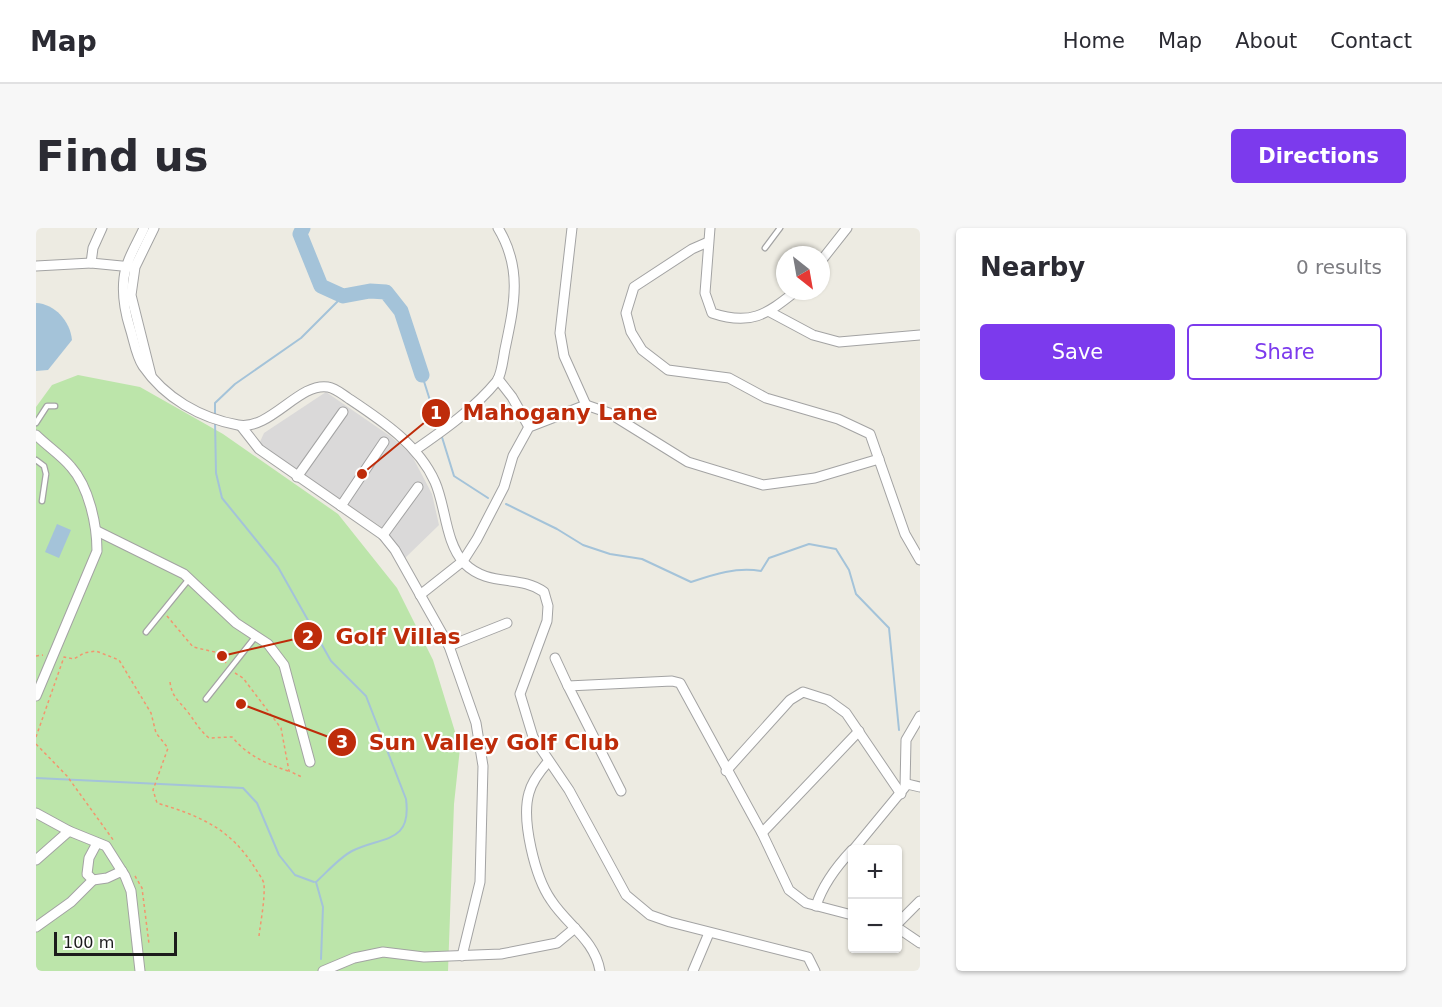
<!DOCTYPE html>
<html lang="en">
<head>
<meta charset="utf-8">
<style>
  body { margin:0; font-family:"DejaVu Sans",sans-serif; background:#f7f7f7; color:#2b2b33 }
  .controls { position:absolute; right:18px; bottom:18px; display:grid; overflow:hidden; border-radius:6px; box-shadow:0 2px 4px #0004 }
  .controls button { width:54px; height:54px; display:grid; place-items:center; padding:0; border:0; border-bottom:2px solid #e1e1e2; background:#fff; color:#2b2b33; font:30px sans-serif }
  .compass { position:absolute; left:740px; top:18px; width:54px; height:54px; border-radius:50%; background:#fff; box-shadow:0 2px 4px #0004; rotate:149deg }
  .scale { position:absolute; left:18px; bottom:15px; width:123px; box-sizing:border-box; padding-left:6px; border:3px solid #1c1c1c; border-top:0; font-size:16px; line-height:21px; white-space:nowrap; color:#1c1c1c; -webkit-text-stroke:4px #fff; paint-order:stroke }
  .list { margin:0; padding:0; list-style:none }
  h2 { display:flex; justify-content:space-between; align-items:center; height:78px; margin:0; padding:0 24px; font-size:26px }
  h2 small { font-size:20px; font-weight:400; color:#7c7c81 }
  .actions { display:flex; gap:12px; padding:18px 24px }
  .actions a { flex:1; padding:14px 0; border:2px solid #7c3aed; border-radius:6px; text-align:center; font-size:21px; color:#7c3aed }
  .actions .main { background:#7c3aed; color:#fff }
  .map { position:relative; flex:none; width:884px; height:743px; overflow:hidden; border-radius:6px }
  header { display:flex; align-items:center; gap:36px; box-sizing:border-box; height:84px; padding:0 30px; background:#fff; border-bottom:2px solid #e1e1e2 }
  header strong { font-size:28px }
  nav { display:flex; gap:33px; margin-inline-start:auto; font-size:21px }
  .intro { display:flex; align-items:center; justify-content:space-between; box-sizing:border-box; height:144px; padding:0 36px }
  h1 { margin:0; font-size:42px }
  .button { padding:15px 27px; border-radius:6px; background:#7c3aed; color:#fff; font-size:21px; font-weight:700 }
  main { display:flex; gap:36px; padding:0 36px }
  aside { flex:1; background:#fff; border-radius:6px; box-shadow:0 2px 4px #0004 }
  .map>svg:first-child { display:block }
</style>
</head>
<body>
<header>
<strong>Map</strong>
<nav><a>Home</a><a>Map</a><a>About</a><a>Contact</a></nav>
</header>
<div class="intro"><h1>Find us</h1><a class="button">Directions</a></div>
<main>
<div class="map">
<svg width="884" height="743" viewBox="0 0 884 743">
  <rect width="100%" height="100%" fill="#edebe2"/>
  <polygon fill="#dad9d9" points="290,164 354,208 375,226 396,266 403,297 369,330 344,298 223,216 228,205"/>
  <polygon fill="#bce5aa" points="42,147 104,159 187,206 302,286 361,360 397,432 424,520 418,576 412,743 0,743 0,179 16,157"/>
  <g fill="#a4c3d9">
    <path d="M0 75C19 76 34 93 36 112L12 142 0 143Z"/>
    <polygon points="21,296 35,302 23,330 9,324"/>
  </g>
  <g fill="none" stroke-linecap="round" stroke-linejoin="round">
    <g stroke="#a4c3d9" stroke-width="2">
      <polyline points="386,147 403,201"/>
      <polyline points="179,187 179,175 199,156 265,110 307,68"/>
      <path d="M179 193 180 245 186 270 242 339 295 433 330 468 370 571C376 616 346 608 316 623 303 630 291 644 280 654"/>
      <polyline points="405,206 418,248 452,270"/>
      <path d="M470 276 521 301 547 317 574 326 606 331 655 354C679 346 700 339 725 343L733 330 773 316 800 321 813 342 820 366 853 400 863 502"/>
      <polyline points="0,550 207,560 221,575 243,627 259,647 278,654"/>
      <polyline points="280,654 287,679 285,731"/>
    </g>
    <polyline stroke="#a4c3d9" stroke-width="15" points="267,0 264,6 285,58 307,68 334,63 350,64 365,83 386,147"/>
    <defs>
      <g id="lane">
        <polyline points="729,20 744,0"/>
        <polyline points="0,195 11,178 19,178"/>
        <polyline points="0,232 8,238 10,246 6,273"/>
        <polyline points="110,404 153,351"/>
        <polyline points="170,471 220,408"/>
      </g>
      <g id="street">
        <polyline points="66,0 57,20 55,35 96,39"/>
        <path d="M108 0C101 16 90 32 88 50 86 67 89 84 94 100 98 112 100 128 107 138 129 170 164 190 202 197 234 203 263 154 292 159 299 160 306 166 312 170 345 192 382 216 399 254 410 279 409 314 428 335 453 360 483 346 508 364L512 378 511 393 484 466 497 509 533 562 590 667 614 687 634 694 772 729 779 743"/>
        <polyline points="536,0 524,105 528,128 550,177"/>
        <path d="M674 0 669 65 676 85C714 98 730 87 760 63"/>
        <polyline points="672,14 656,21 598,59 590,85 595,104 606,122 632,142 693,150 730,170 802,191 834,206 869,306 884,332"/>
        <polyline points="785,33 811,0"/>
        <polyline points="0,38 55,35"/>
        <polyline points="734,84 777,107 803,114 884,107"/>
        <polyline points="115,147 95,67 99,39 118,0"/>
        <polyline points="462,151 476,169 493,199"/>
        <polyline points="205,198 223,221 347,307 359,322 413,418 440,495 447,538 444,654 426,728"/>
        <path d="M0 207C11 218 25 227 35 239 53 259 61 297 61 323L0 468"/>
        <path d="M379 222C408 202 439 180 461 153 466 145 467 131 469 121 478 78 487 41 462 0"/>
        <polyline points="261,249 307,184"/>
        <polyline points="305,278 348,214"/>
        <polyline points="61,303 148,346 200,395 232,416 248,437 274,534"/>
        <polyline points="347,307 382,259"/>
        <polyline points="384,367 427,333 441,311 468,259 477,228 493,199 550,177 573,185 652,234 727,257 779,250 843,231"/>
        <polyline points="413,418 471,395"/>
        <polyline points="519,430 532,458"/>
        <path d="M512 534C504 543 496 553 493 565 485 592 499 649 515 672 531 697 559 712 564 743"/>
        <polyline points="690,543 754,472 767,464 792,472 810,485 865,566"/>
        <polyline points="871,556 884,559"/>
        <polyline points="585,563 532,458 636,453 644,455 726,605 753,662 770,675 816,687"/>
        <polyline points="0,585 33,603 70,618 89,648 95,663 104,743"/>
        <polyline points="726,605 823,503"/>
        <polyline points="61,615 53,630 51,646 57,652 71,650 86,643"/>
        <polyline points="817,622 869,559 870,512 884,488"/>
        <polyline points="0,632 33,603"/>
        <path d="M780 678C787 656 800 639 816 622"/>
        <polyline points="862,695 884,673"/>
        <polyline points="0,699 35,674 57,652"/>
        <polyline points="862,700 884,715"/>
        <polyline points="287,743 318,730 347,724 388,729 465,726 521,715 539,700"/>
        <polyline points="657,743 673,705"/>
      </g>
    </defs>
    <use href="#lane" stroke="#a3a3a3" stroke-width="7"/>
    <use href="#street" stroke="#a3a3a3" stroke-width="11"/>
    <g stroke="#f2956e" stroke-width="1.5" stroke-dasharray="3 3" stroke-linecap="butt">
      <polyline points="131,388 157,419 183,425 190,435"/>
      <polyline points="0,428 7,427"/>
      <polyline points="199,445 207,450 245,500 253,543 266,549"/>
      <path d="M134 454C136 469 142 472 151 483 159 493 163 502 173 510L196 509C212 528 229 535 252 543"/>
      <path d="M0 509 28 429 38 431 48 425 60 423 83 432 115 485 120 505 132 520 117 562 121 575C164 588 194 600 219 640 222 645 227 651 228 656 229 672 225 691 223 708"/>
      <polyline points="0,516 31,548 78,613"/>
      <polyline points="99,648 106,660 113,716"/>
    </g>
    <use href="#lane" stroke="#fff" stroke-width="4.5"/>
    <use href="#street" stroke="#fff" stroke-width="9"/>
  </g>
  <path fill="none" stroke="#be2c0a" stroke-width="2" d="M326 246L400 185M186 428L272 408M205 476L306 514"/>
  <g fill="#be2c0a" stroke="#fff" stroke-width="2">
    <circle cx="326" cy="246" r="6"/>
    <circle cx="186" cy="428" r="6"/>
    <circle cx="205" cy="476" r="6"/>
    <circle cx="400" cy="185" r="15"/>
    <circle cx="272" cy="408" r="15"/>
    <circle cx="306" cy="514" r="15"/>
  </g>
  <g font-size="18" text-anchor="middle" font-weight="bold" fill="#fff">
    <text x="400" y="191">1</text>
    <text x="272" y="415">2</text>
    <text x="306" y="520">3</text>
  </g>
  <g font-size="22" text-anchor="middle" font-weight="bold" fill="#be2c0a" stroke="#fff" stroke-width="4.5" stroke-linejoin="round" paint-order="stroke">
    <text x="524" y="192">Mahogany Lane</text>
    <text x="362" y="416">Golf Villas</text>
    <text x="458" y="522">Sun Valley Golf Club</text>
  </g>
</svg>
<div class="controls">
<button>+</button>
<button>−</button>
</div>
<svg class="compass" viewBox="-18 -18 36 36"><path d="M0-13l5 13h-10z" fill="#e53935"/><path d="M0 13l5-13h-10z" fill="#7c7c81"/></svg>
<div class="scale">100 m</div>
</div>
<aside>
<h2>Nearby<small>0 results</small></h2>
<ul class="list">
</ul>
<div class="actions"><a class="main">Save</a><a>Share</a></div>
</aside>
</main>
</body>
</html>
